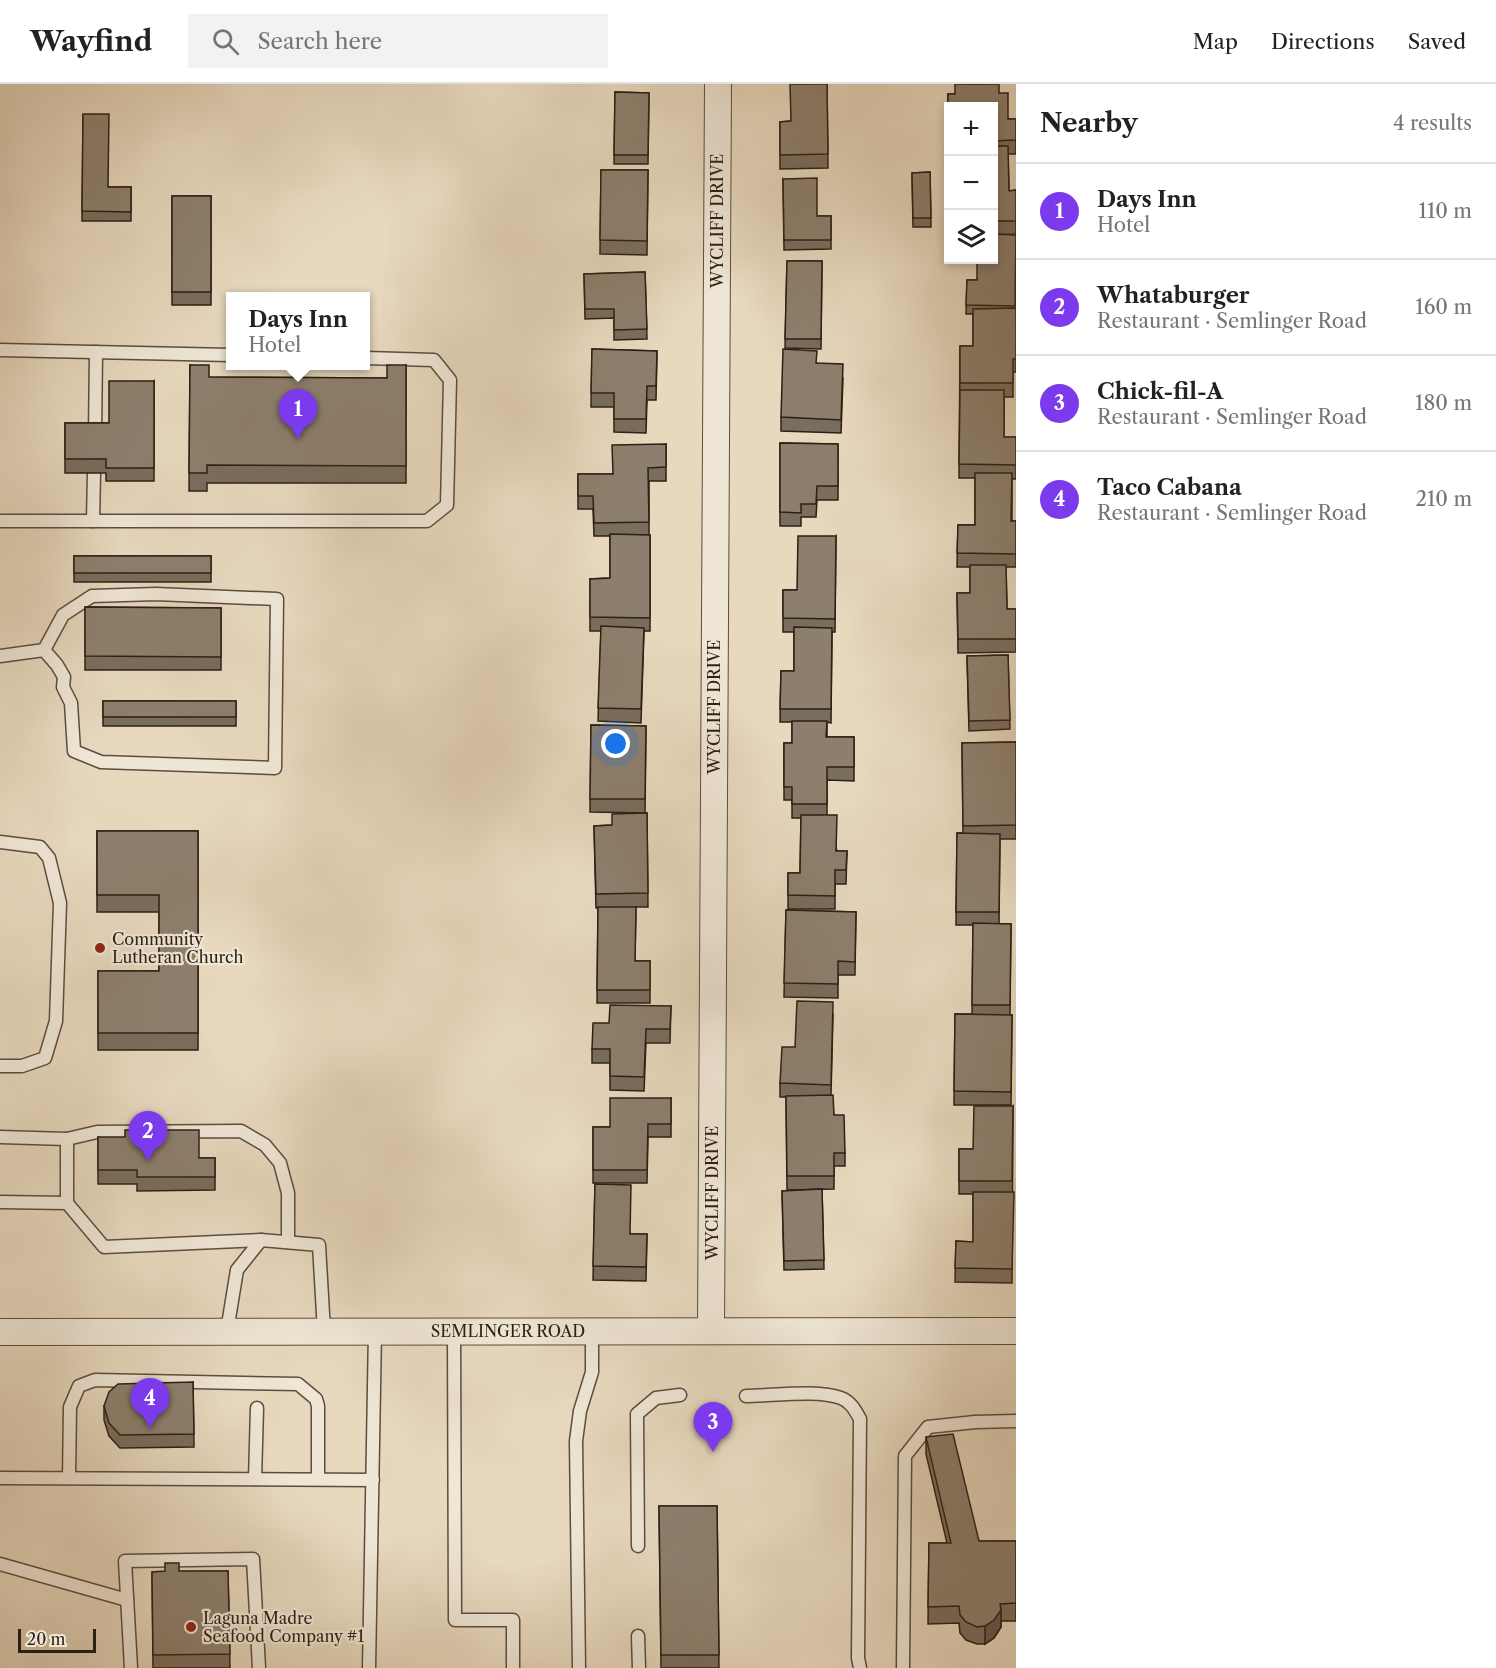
<!DOCTYPE html>
<html lang="en">
<head>
<meta charset="utf-8">
<style>
  body { margin:0; font-family:"Libre Caslon Text",serif; background:#f2f2f2; color:#222 }
  .controls { position:absolute; right:18px; top:18px; display:grid; overflow:hidden; border-radius:0px; box-shadow:0 3px 9px #0003 }
  .controls button { width:54px; height:54px; display:grid; place-items:center; padding:0; border:0; border-bottom:2px solid #e0e0e0; background:#fff; color:#222; font:30px sans-serif }
  .scale { position:absolute; left:18px; bottom:15px; width:78px; box-sizing:border-box; padding-left:6px; border:3px solid #2c1f15; border-top:0; font-size:16px; line-height:21px; white-space:nowrap; color:#2c1f15; -webkit-text-stroke:4px #efe6d5; paint-order:stroke }
  .you { position:absolute; left:616px; top:660px; width:21px; height:21px; margin:-15px; border:4px solid #fff; border-radius:50%; background:#1a73e8; box-shadow:0 0 0 9px #1a73e833 }
  .badge { display:grid; place-items:center; width:39px; height:39px; border-radius:50%; background:#7c3aed; color:#fff; font-size:20px; font-weight:700 }
  .pin { position:absolute; translate:-50% -50px; filter:drop-shadow(0 2px 3px #0008) }
  .pin::after { content:''; position:absolute; top:32px; width:21px; height:18px; background:inherit; clip-path:polygon(0 0,100% 0,50% 100%) }
  .popup { position:absolute; left:226px; top:208px; width:144px; height:78px; box-sizing:border-box; display:grid; place-content:center; border-radius:0px; background:#fff; filter:drop-shadow(0 2px 4px #0005); font-size:20px; white-space:nowrap; color:#767676 }
  .popup b { font-size:22px; color:#222 }
  .popup::after { content:''; position:absolute; left:50%; top:100%; margin-left:-12px; border:12px solid transparent; border-top-color:#fff }
  .list { margin:0; padding:0; list-style:none }
  h2 { display:flex; justify-content:space-between; align-items:center; height:78px; margin:0; padding:0 24px; font-size:26px }
  h2 small { font-size:20px; font-weight:400; color:#767676 }
  .list li { display:grid; grid-template-columns:39px 1fr auto; gap:18px; align-items:center; box-sizing:border-box; height:96px; padding:0 24px; border-top:2px solid #e0e0e0 }
  .list b { display:block; font-size:22px; white-space:nowrap }
  .list p { margin:0; font-size:20px; white-space:nowrap; color:#767676 }
  .list em { font-size:20px; font-style:normal; color:#767676 }
  .icon { flex:none; width:33px; height:33px; fill:none; stroke:currentColor; stroke-width:2; stroke-linecap:round; stroke-linejoin:round }
  .map { position:relative; flex:none; width:1016px; height:1584px; overflow:hidden }
  header { display:flex; align-items:center; gap:36px; box-sizing:border-box; height:84px; padding:0 30px; background:#fff; border-bottom:2px solid #e0e0e0 }
  header strong { font-size:28px }
  nav { display:flex; gap:33px; margin-inline-start:auto; font-size:21px }
  .search { width:420px; height:54px; background:#f2f2f2; display:flex; align-items:center; gap:15px; box-sizing:border-box; padding:0 21px; border-radius:0px; color:#767676; font-size:22px }
  main { display:flex }
  aside { flex:1; background:#fff }
  .map>svg:first-child { display:block }
</style>
</head>
<body>
<header>
<strong>Wayfind</strong>
<div class="search"><svg class="icon" aria-label="search" viewBox="0 0 24 24"><circle cx="10" cy="10" r="6"/><path d="M15 15l6 6"/></svg>Search here</div>
<nav><a>Map</a><a>Directions</a><a>Saved</a></nav>
</header>
<main>
<div class="map">
<svg width="1016" height="1584" viewBox="0 0 1016 1584">
  <rect width="100%" height="100%" fill="#e7d8be"/>
  <filter id="stains"><feTurbulence type="fractalNoise" baseFrequency=".00333" numOctaves="4"/><feColorMatrix values="0 0 0 0 .2 0 0 0 0 .09 0 0 0 0 .02 0 0 0 .5 -.17"/></filter>
  <radialGradient id="worn" r=".72"><stop offset=".6" stop-color="#630" stop-opacity="0"/><stop offset="1" stop-color="#630" stop-opacity=".3"/></radialGradient>
  <g fill="none" stroke-linecap="round" stroke-linejoin="round">
    <defs>
      <g id="service">
        <polyline points="0,266 230,271"/>
        <polyline points="95,351 96,268"/>
        <polyline points="0,437 427,437 447,421 450,296 434,276 366,274"/>
        <polyline points="93,437 94,389"/>
        <polyline points="0,572 44,566 63,531 92,512 156,510 277,515 275,684 101,678 74,667 71,619 63,603 64,593 57,581 44,566"/>
        <polyline points="0,758 40,763 49,774 60,819 56,937 45,974 22,982 0,982"/>
        <polyline points="0,1053 67,1055 97,1048 241,1047 265,1061 280,1079 288,1109 288,1158"/>
        <polyline points="0,1118 67,1119 104,1163 261,1156"/>
        <polyline points="67,1119 67,1055"/>
        <polyline points="227,1247 237,1186 261,1156 319,1161 324,1247"/>
        <polyline points="454,1247 455,1536 513,1536 513,1584"/>
        <path d="M746 1312C772 1312 818 1305 841 1314 851 1318 855 1326 860 1335L858 1574 860 1584"/>
        <polyline points="0,1394 373,1396"/>
        <polyline points="69,1394 70,1323 79,1302 95,1296 298,1300 316,1315 318,1322 318,1395"/>
        <polyline points="255,1395 257,1324"/>
        <polyline points="638,1462 637,1330 656,1314 680,1311"/>
        <polyline points="0,1480 127,1516"/>
        <polyline points="638,1552 639,1584"/>
        <polyline points="131,1584 125,1477 253,1475 259,1584"/>
        <polyline points="369,1584 375,1247"/>
        <polyline points="579,1584 576,1357 580,1327 592,1288 592,1247"/>
        <polyline points="903,1584 905,1372 928,1343 975,1338 1016,1337"/>
      </g>
      <g id="minor">
        <polyline points="711,1246 718,0"/>
        <polyline points="0,1248 1016,1247"/>
      </g>
    </defs>
    <use href="#service" stroke="#5b4d3f" stroke-width="15"/>
    <use href="#minor" stroke="#5b4d3f" stroke-width="28"/>
    <use href="#service" stroke="#efe6d5" stroke-width="12"/>
    <use href="#minor" stroke="#efe6d5" stroke-width="26"/>
  </g>
  <g fill="#796d5e" stroke="#2c1f15" stroke-width="1.5">
    <polygon points="827,0 828,84 780,85 780,38 790,37"/>
    <polygon points="615,8 649,9 648,80 614,80"/>
    <polygon points="999,9 1008,35 1016,35 1016,70 1008,70 1009,107 1016,106 1016,150 999,151 1016,209 1016,288 1013,288 1013,313 1004,313 1004,353 1016,353 1016,395 1012,395 1012,437 1016,437 1016,483 1006,483 1007,525 1016,525 1016,568 958,569 957,509 970,509 970,483 957,483 958,441 975,441 975,394 959,394 960,262 973,262 973,230 966,230 967,196 977,196 993,176 993,22 948,22 948,64 948,10"/>
    <polygon points="83,30 108,103 131,103 131,137 82,137"/>
    <polygon points="601,86 648,86 647,171 600,170"/>
    <polygon points="930,88 931,143 913,143 912,89"/>
    <polygon points="783,95 817,132 831,132 831,165 784,166"/>
    <rect x="172" y="112" width="39" height="109"/>
    <polygon points="787,177 822,177 821,265 785,264"/>
    <polygon points="645,188 647,255 614,256 614,234 585,235 584,190"/>
    <polygon points="592,265 657,267 656,316 647,316 646,349 614,348 614,323 591,323"/>
    <polygon points="817,279 843,294 841,349 781,347 781,333"/>
    <polygon points="190,281 209,293 387,294 406,281 406,399 207,399 207,407 189,407"/>
    <polygon points="154,297 154,397 106,397 106,389 65,389 65,339 109,339"/>
    <polygon points="780,359 838,360 838,416 817,416 816,433 801,433 801,442 780,442"/>
    <polygon points="666,360 666,397 649,397 649,451 650,451 650,547 644,547 641,639 598,637 601,547 590,547 590,495 610,494 610,452 594,452 593,425 578,425 578,390 612,390"/>
    <polygon points="836,452 835,548 832,548 831,639 827,638 827,653 854,653 854,697 827,696 827,731 837,767 847,767 846,800 835,800 835,825 788,825 788,789 800,789 801,734 792,734 792,716 784,716 784,659 792,659 792,638 780,638 781,587 794,587 794,548 783,548 783,506 797,506"/>
    <rect x="74" y="472" width="137" height="26"/>
    <polygon points="85,523 221,524 221,586 85,586"/>
    <polygon points="1008,571 1010,645 969,647 967,572"/>
    <rect x="103" y="617" width="133" height="25"/>
    <polygon points="591,641 646,642 645,729 590,728"/>
    <polygon points="1016,658 1016,755 1000,755 999,840 1011,840 1010,931 1012,931 1011,1021 954,1021 955,930 972,930 973,841 956,841 957,749 963,749 962,659"/>
    <polygon points="647,729 648,823 636,823 635,877 650,877 650,919 597,919 598,824 596,824 594,742 612,741"/>
    <polygon points="97,747 198,747 198,966 98,966 98,887 159,887 159,828 97,828"/>
    <polygon points="786,826 856,828 855,891 838,891 838,914 784,913"/>
    <polygon points="671,922 670,959 646,959 644,1007 610,1006 610,979 592,979 592,965 609,939"/>
    <polygon points="833,931 831,1011 834,1031 845,1069 845,1082 834,1082 834,1105 787,1106 786,1013 780,1013 780,999 795,963"/>
    <polygon points="671,1014 671,1053 648,1053 647,1099 593,1099 593,1043 610,1043"/>
    <polygon points="1013,1022 1012,1199 955,1198 956,1157 973,1158 973,1110 959,1110 959,1065 973,1065"/>
    <polygon points="98,1053 199,1074 215,1074 215,1106 137,1107 137,1100 98,1100"/>
    <polygon points="595,1100 631,1150 647,1150 646,1197 593,1196"/>
    <polygon points="822,1105 824,1185 784,1186 782,1107"/>
    <polygon points="193,1298 194,1363 120,1364 109,1352 104,1336 104,1322"/>
    <polygon points="926,1353 979,1457 1016,1457 1016,1537 1001,1537 1001,1543 994,1554 985,1560 977,1560 966,1556 960,1549 959,1539 928,1540 929,1459 947,1459 926,1370"/>
    <polygon points="659,1422 717,1422 719,1584 661,1584"/>
    <polygon points="228,1487 230,1584 153,1584 152,1488"/>
  </g>
  <polygon fill="#63594c" stroke="#2c1f15" stroke-width="1.5" points="1001,1526 1001,1543 994,1554 985,1560 985,1542"/>
  <g fill="#8d7f6d" stroke="#2c1f15" stroke-width="1.5">
    <polygon points="790,0 827,0 828,70 780,71 780,38 791,37"/>
    <polygon points="955,0 999,0 999,9 1008,9 1008,35 1016,35 1016,56 993,57 993,22 948,22 948,50 948,10 955,10"/>
    <polygon points="615,8 649,9 648,71 614,71"/>
    <polygon points="83,30 109,30 108,103 131,103 131,128 82,127"/>
    <polygon points="993,62 1008,62 1009,107 1016,106 1016,137 993,137"/>
    <polygon points="601,86 648,86 647,157 600,156"/>
    <polygon points="930,88 931,134 913,134 912,89"/>
    <polygon points="817,94 817,132 831,132 831,156 784,156 783,95"/>
    <rect x="172" y="112" width="39" height="96"/>
    <polygon points="993,150 1016,151 1015,222 966,221 967,196 977,196 977,176 993,176"/>
    <polygon points="787,177 822,177 821,255 785,255"/>
    <polygon points="645,188 647,245 614,246 614,225 585,225 584,190"/>
    <polygon points="1016,224 1016,275 1013,275 1013,299 960,299 960,262 973,262 973,225"/>
    <polygon points="592,265 657,267 656,302 647,302 646,335 614,335 614,309 591,309"/>
    <polygon points="783,265 817,267 816,279 843,280 841,336 781,333"/>
    <polygon points="190,281 209,281 209,293 387,294 387,281 406,281 406,382 207,381 207,389 189,389"/>
    <polygon points="109,297 154,297 154,384 106,384 106,375 65,375 65,339 109,339"/>
    <polygon points="960,306 1004,306 1004,353 1016,353 1016,381 959,380"/>
    <polygon points="780,359 838,360 838,402 817,402 816,420 801,420 801,429 780,428"/>
    <polygon points="666,360 666,383 648,384 649,438 594,439 593,412 578,412 578,390 613,390 612,361"/>
    <polygon points="975,389 1012,389 1011,437 1016,437 1016,470 957,469 958,441 975,441"/>
    <polygon points="610,450 650,451 650,534 590,533 590,495 610,494"/>
    <polygon points="798,452 836,452 835,535 783,534 783,506 797,506"/>
    <rect x="74" y="472" width="137" height="17"/>
    <polygon points="970,481 1006,481 1007,525 1016,525 1016,555 958,555 957,509 970,509"/>
    <polygon points="85,523 221,524 221,573 85,572"/>
    <polygon points="601,542 644,544 641,625 598,624"/>
    <polygon points="794,543 832,544 831,625 780,625 781,587 794,587"/>
    <polygon points="1008,571 1010,636 969,637 967,572"/>
    <rect x="103" y="617" width="133" height="16"/>
    <polygon points="792,637 827,637 826,653 854,653 854,683 827,683 827,720 792,720 792,703 784,703 784,659 792,659"/>
    <polygon points="591,641 646,642 645,715 590,715"/>
    <polygon points="1016,658 1016,741 963,742 962,659"/>
    <polygon points="647,729 648,809 596,810 594,742 612,741 612,730"/>
    <polygon points="801,731 837,731 836,767 847,767 846,786 835,786 835,812 788,811 788,789 800,789"/>
    <polygon points="97,747 198,747 198,949 98,949 98,887 159,887 159,811 97,811"/>
    <polygon points="957,749 1000,750 999,828 956,828"/>
    <polygon points="598,823 636,823 635,877 650,877 650,906 597,906"/>
    <polygon points="786,826 856,828 855,878 838,877 838,900 784,899"/>
    <polygon points="973,839 1011,840 1010,921 972,921"/>
    <polygon points="797,917 833,918 831,1001 780,999 782,963 795,963"/>
    <polygon points="610,921 671,922 670,945 646,945 644,993 610,992 610,965 592,965 593,939 609,939"/>
    <polygon points="955,930 1012,931 1011,1008 954,1007"/>
    <polygon points="833,1011 834,1031 844,1031 845,1069 834,1069 834,1092 787,1092 786,1012"/>
    <polygon points="610,1014 671,1014 671,1040 648,1040 647,1086 593,1086 593,1043 610,1043"/>
    <polygon points="974,1022 1013,1022 1012,1097 959,1097 959,1065 973,1065"/>
    <polygon points="125,1046 199,1046 199,1074 215,1074 215,1093 137,1093 137,1086 98,1086 98,1053 125,1053"/>
    <polygon points="595,1100 631,1101 630,1150 647,1150 646,1183 593,1182"/>
    <polygon points="822,1105 824,1176 784,1177 782,1107"/>
    <polygon points="973,1108 1014,1108 1012,1185 955,1184 956,1157 973,1158"/>
    <polygon points="193,1298 194,1350 120,1351 109,1339 104,1322 109,1308 118,1300"/>
    <polygon points="953,1350 979,1457 1016,1457 1016,1519 1000,1520 1001,1526 994,1536 985,1542 977,1543 966,1538 960,1531 959,1522 928,1523 929,1459 951,1459 926,1353"/>
    <polygon points="659,1422 717,1422 719,1571 661,1571"/>
    <polygon points="165,1479 179,1479 179,1487 228,1487 230,1570 153,1571 152,1488 165,1487"/>
  </g>
  <g fill="#8f2418" stroke="#efe6d5" stroke-width="2">
    <circle cx="100" cy="864" r="6"/>
    <circle cx="191" cy="1543" r="6"/>
  </g>
  <g text-anchor="middle" stroke-width="4.5" stroke-linejoin="round" paint-order="stroke">
    <g font-size="16" fill="#2c1f15" stroke="#efe6d5">
      <text transform="translate(717 137) rotate(-90)" y="6">WYCLIFF DRIVE</text>
      <text transform="translate(714 623) rotate(-90)" y="6">WYCLIFF DRIVE</text>
      <text transform="translate(712 1109) rotate(-90)" y="6">WYCLIFF DRIVE</text>
      <text x="508" y="1253">SEMLINGER ROAD</text>
    </g>
    <g font-size="16" fill="#2c1f15" stroke="#efe6d5" text-anchor="start">
      <text x="112" y="861">Community<tspan x="112" dy="18">Lutheran Church</tspan></text>
      <text x="203" y="1540">Laguna Madre<tspan x="203" dy="18">Seafood Company #1</tspan></text>
    </g>
  </g>
  <rect width="100%" height="100%" filter="url(#stains)"/>
  <rect width="100%" height="100%" fill="url(#worn)"/>
</svg>
<div class="controls">
<button>+</button>
<button>−</button>
<button><svg class="icon" aria-label="layers" viewBox="0 0 24 24"><path d="M12 4l9 5-9 5-9-5zM3 14l9 5 9-5"/></svg></button>
</div>
<div class="scale">20 m</div>
<div class="you"></div>
<div class="pin badge" style="left:298px;top:355px">1</div>
<div class="popup"><b>Days Inn</b>Hotel</div>
<div class="pin badge" style="left:148px;top:1077px">2</div>
<div class="pin badge" style="left:713px;top:1368px">3</div>
<div class="pin badge" style="left:150px;top:1344px">4</div>
</div>
<aside>
<h2>Nearby<small>4 results</small></h2>
<ul class="list">
<li><span class="badge">1</span><div><b>Days Inn</b><p>Hotel</p></div><em>110 m</em></li>
<li><span class="badge">2</span><div><b>Whataburger</b><p>Restaurant · Semlinger Road</p></div><em>160 m</em></li>
<li><span class="badge">3</span><div><b>Chick-fil-A</b><p>Restaurant · Semlinger Road</p></div><em>180 m</em></li>
<li><span class="badge">4</span><div><b>Taco Cabana</b><p>Restaurant · Semlinger Road</p></div><em>210 m</em></li>
</ul>
</aside>
</main>
</body>
</html>
